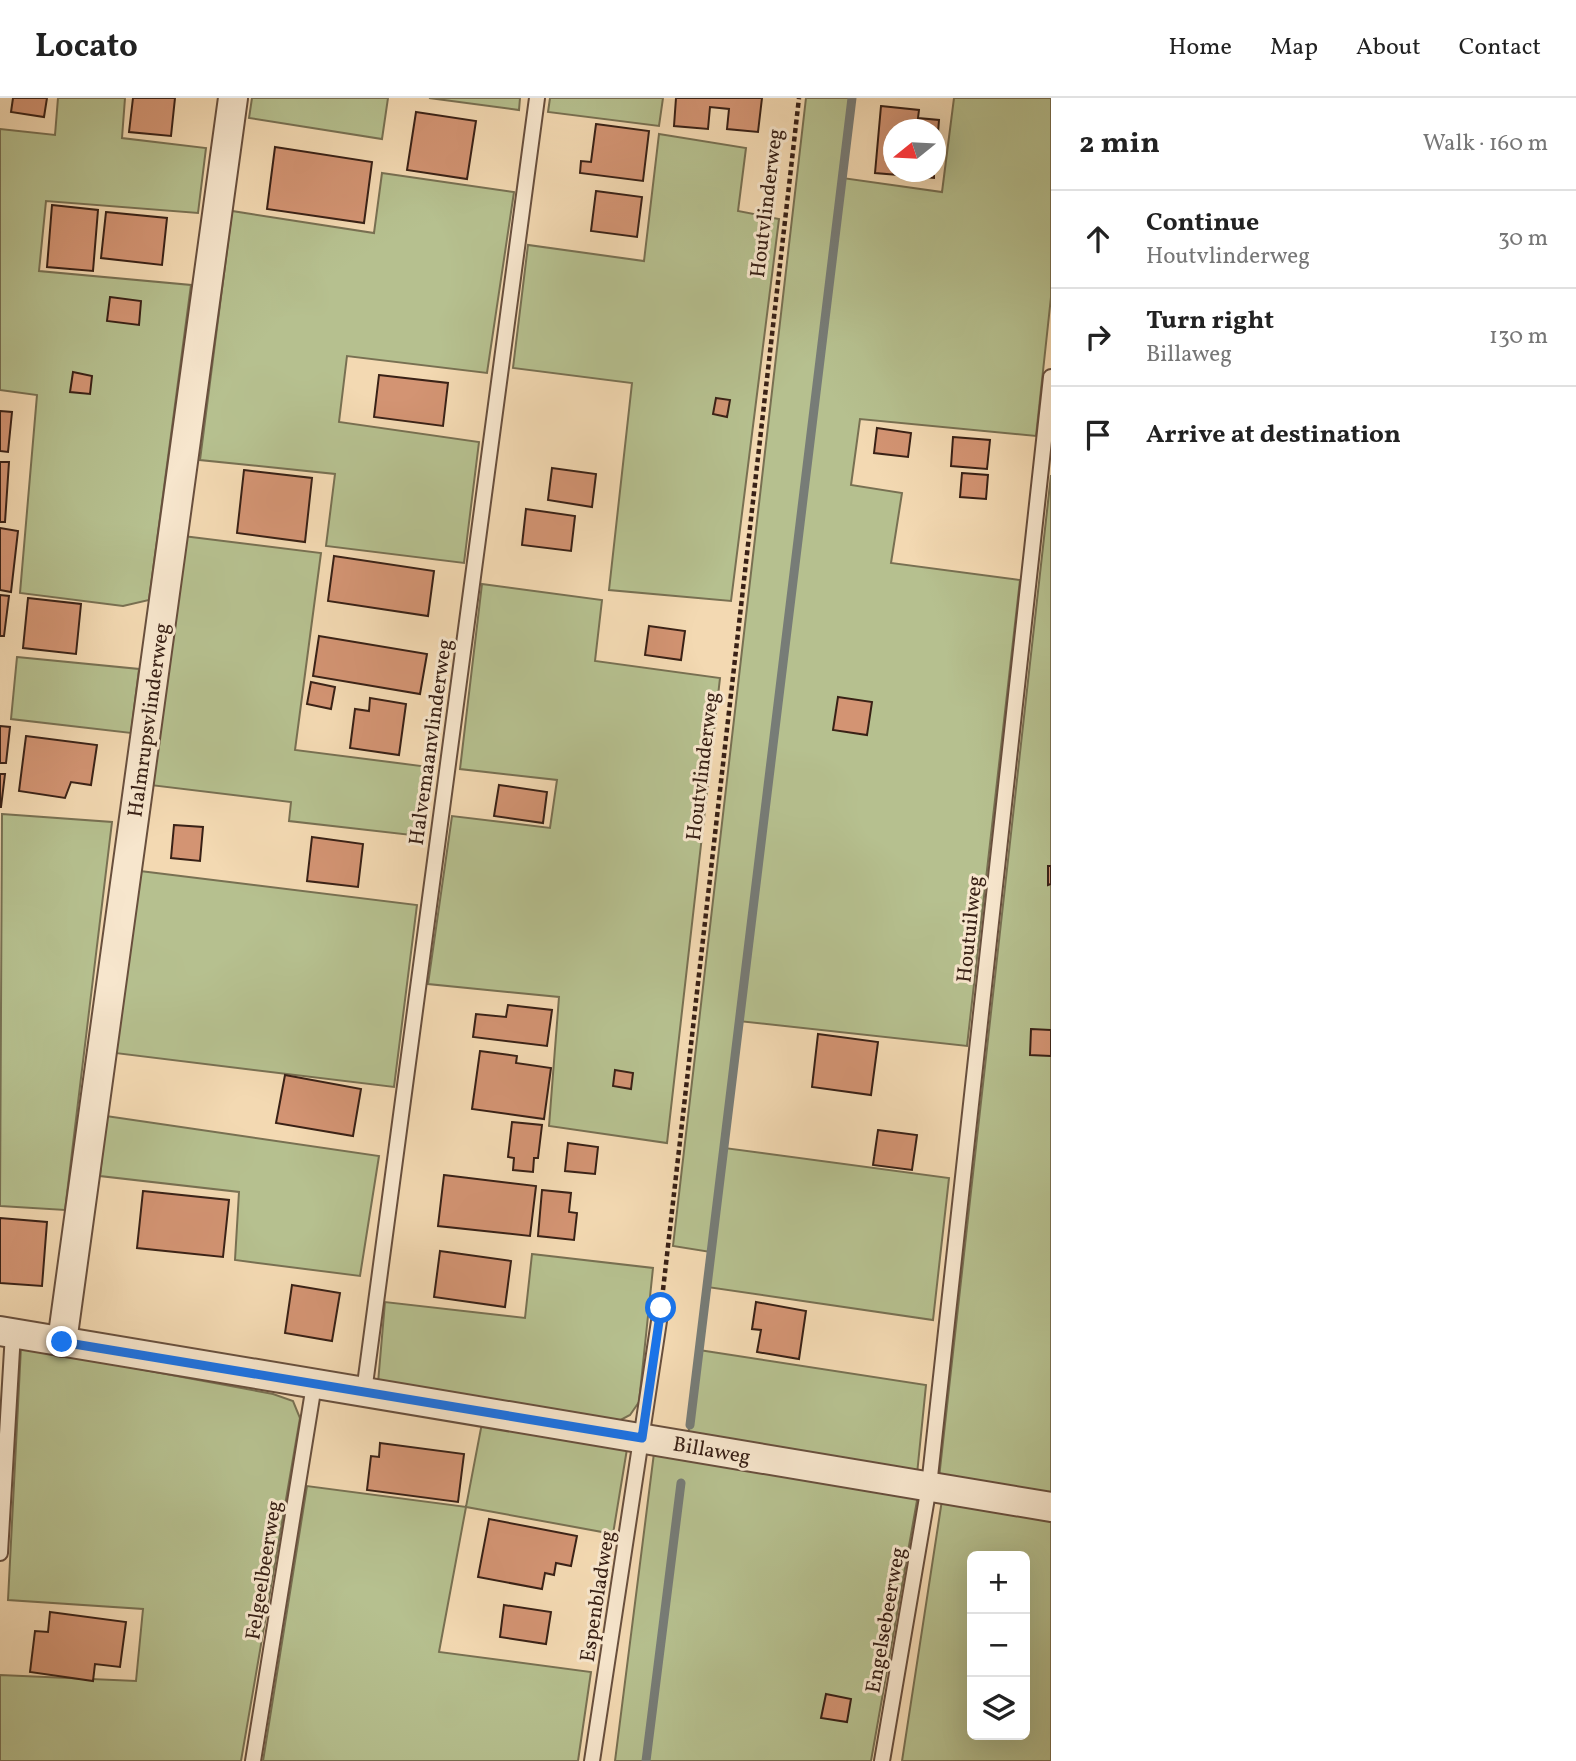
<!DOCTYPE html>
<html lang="en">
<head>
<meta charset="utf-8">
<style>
  body { margin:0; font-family:Vollkorn,serif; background:#f6f6f6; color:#222 }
  .controls { position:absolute; right:21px; bottom:21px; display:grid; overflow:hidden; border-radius:10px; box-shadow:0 7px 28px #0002 }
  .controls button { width:63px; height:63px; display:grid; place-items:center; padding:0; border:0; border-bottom:2px solid #e0e0e0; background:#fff; color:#222; font:35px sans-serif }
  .compass { position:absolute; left:883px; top:21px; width:63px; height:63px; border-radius:50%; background:#fff; box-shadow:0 7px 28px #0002; rotate:252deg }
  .stop { position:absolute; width:21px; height:21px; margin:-16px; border:5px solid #1a73e8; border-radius:50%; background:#fff }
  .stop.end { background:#1a73e8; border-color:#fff; box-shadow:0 2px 7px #0008 }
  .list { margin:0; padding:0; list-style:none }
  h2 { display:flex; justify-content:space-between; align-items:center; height:91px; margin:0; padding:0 28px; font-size:30px }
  h2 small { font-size:23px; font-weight:400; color:#767676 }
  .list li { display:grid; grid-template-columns:46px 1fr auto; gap:21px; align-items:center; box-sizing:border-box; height:98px; padding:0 28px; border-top:2px solid #e0e0e0 }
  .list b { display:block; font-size:26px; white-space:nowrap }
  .list p { margin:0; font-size:23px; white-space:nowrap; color:#767676 }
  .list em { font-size:23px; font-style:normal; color:#767676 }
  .icon { flex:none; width:38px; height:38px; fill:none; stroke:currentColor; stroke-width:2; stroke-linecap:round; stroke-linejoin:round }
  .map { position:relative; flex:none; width:1051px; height:1663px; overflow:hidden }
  header { display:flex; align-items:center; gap:42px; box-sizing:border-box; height:98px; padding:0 35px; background:#fff; border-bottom:2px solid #e0e0e0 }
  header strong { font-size:33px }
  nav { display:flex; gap:38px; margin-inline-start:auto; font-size:24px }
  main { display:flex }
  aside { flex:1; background:#fff }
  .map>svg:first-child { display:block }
</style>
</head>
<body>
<header>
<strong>Locato</strong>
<nav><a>Home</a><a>Map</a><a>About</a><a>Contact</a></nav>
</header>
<main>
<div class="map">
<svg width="1051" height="1663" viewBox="0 0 1051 1663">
  <rect width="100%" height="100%" fill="#f3d9b2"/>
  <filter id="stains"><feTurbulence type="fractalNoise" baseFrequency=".00286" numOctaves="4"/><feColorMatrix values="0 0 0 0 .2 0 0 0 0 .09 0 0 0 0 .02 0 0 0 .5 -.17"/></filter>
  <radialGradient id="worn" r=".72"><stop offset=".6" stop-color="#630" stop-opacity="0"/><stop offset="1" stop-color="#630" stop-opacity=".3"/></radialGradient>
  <g fill="#b6c08f" stroke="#787052" stroke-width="2" fill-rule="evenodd">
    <polygon points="58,0 125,0 122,40 206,50 198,115 46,103 39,173 191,187 149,502 123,508 20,495 37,297 0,292 0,31 55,37"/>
    <polygon points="252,0 388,0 382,41 249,20"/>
    <polygon points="429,0 520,0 519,12"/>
    <polygon points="550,0 663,0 659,28 548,14"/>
    <polygon points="806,0 852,0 842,80 942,94 954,0 1051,0 1051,199 1036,338 860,321 851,387 902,395 891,465 1020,482 967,948 739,923 724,1050 949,1080 933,1222 707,1189 711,1154 673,1148"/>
    <polygon points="659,36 746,50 738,113 779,121 731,503 609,492 632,285 513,270 528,147 644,163"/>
    <polygon points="382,75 514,94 487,275 347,258 339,324 479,344 464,465 326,448 335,376 200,362 232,113 374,135"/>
    <polygon points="1051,377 1051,1400 939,1380"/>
    <polygon points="183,438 321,455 295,652 429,669 420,738 289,723 291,704 150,687"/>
    <polygon points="482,486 602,502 595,563 720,580 667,1045 549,1028 559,899 428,886 452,718 550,730 557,682 460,671"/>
    <polygon points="17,559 139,571 131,635 11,621"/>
    <polygon points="2,716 112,724 65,1112 0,1108"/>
    <polygon points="140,773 417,807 394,989 115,955"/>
    <polygon points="106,1018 379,1058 360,1178 235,1162 239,1094 100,1078"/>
    <polygon points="532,1156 653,1170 639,1304 630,1317 615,1325 378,1285 385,1204 525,1220"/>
    <polygon points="21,1249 273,1296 293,1303 300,1320 241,1663 0,1663 0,1577 136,1583 143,1511 8,1502"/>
    <polygon points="699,1252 926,1287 917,1376 688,1338"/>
    <polygon points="482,1325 627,1351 613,1436 466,1409 439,1554 591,1574 578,1663 263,1663 307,1388 466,1409"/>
    <polygon points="654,1355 918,1397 871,1663 615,1663"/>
    <path d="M942 1402 1051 1420V1663H902ZM972 1458H1025V1637H972Z"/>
  </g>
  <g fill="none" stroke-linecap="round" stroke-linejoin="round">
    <g stroke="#777c77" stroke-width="9">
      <polyline points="690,1327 852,0"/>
      <polyline points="646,1663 681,1385"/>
    </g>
  </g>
  <g fill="#d39473" stroke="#392116" stroke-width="2">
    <polygon points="13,0 47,0 44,19 11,14"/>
    <polygon points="133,0 175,0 171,38 129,34"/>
    <polygon points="676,0 762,0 758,34 727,31 729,11 710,9 708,31 674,28"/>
    <polygon points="881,8 919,12 918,20 939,22 936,60 936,32 894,32 894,74 934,74 934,80 875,75"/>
    <polygon points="416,14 476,23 467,81 407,72"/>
    <polygon points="596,26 649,33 643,83 580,75 581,63 591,64"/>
    <polygon points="275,49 372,64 364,125 267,111"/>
    <polygon points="596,93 642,99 637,139 591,133"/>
    <polygon points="52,107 98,112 93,173 47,169"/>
    <polygon points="106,114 167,120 162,167 101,160"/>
    <polygon points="110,199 141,203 139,227 107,223"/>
    <polygon points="73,274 92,278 90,296 70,294"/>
    <polygon points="379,277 448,285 443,328 374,319"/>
    <polygon points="716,300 730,302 727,319 713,316"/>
    <polygon points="0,313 12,314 8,354 0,353"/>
    <polygon points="877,330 911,335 908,359 874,355"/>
    <polygon points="953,339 990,342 987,371 951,368"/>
    <polygon points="0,364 9,364 5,424 0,424"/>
    <polygon points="552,370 596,376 592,409 548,402"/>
    <polygon points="244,372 312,380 305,444 237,435"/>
    <polygon points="962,375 988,377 986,401 960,399"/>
    <polygon points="526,411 575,418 571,453 522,447"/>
    <polygon points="0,430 18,433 11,494 0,492"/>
    <polygon points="334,458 434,473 428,518 328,503"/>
    <polygon points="0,497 9,498 4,538 0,538"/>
    <polygon points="28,500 81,506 76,556 23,550"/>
    <polygon points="649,528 685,533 681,562 645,557"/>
    <polygon points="319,538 427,556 420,596 313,578"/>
    <polygon points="311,584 335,589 331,611 307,606"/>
    <polygon points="838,599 872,604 867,637 833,632"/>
    <polygon points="370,600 406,606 399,657 350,650 355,611 369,613"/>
    <polygon points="0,628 10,629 6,665 0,665"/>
    <polygon points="26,638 97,647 91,687 71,684 65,700 19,693"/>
    <polygon points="0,676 5,676 1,709 0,709"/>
    <polygon points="499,687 547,694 543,725 494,718"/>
    <polygon points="174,727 203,729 200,763 171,760"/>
    <polygon points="312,739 363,746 358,789 307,783"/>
    <polygon points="1048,768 1051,768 1051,786 1048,787"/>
    <polygon points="508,907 552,912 547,948 473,939 476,916 506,919"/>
    <polygon points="1031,931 1051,932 1051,958 1030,957"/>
    <polygon points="818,936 878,944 871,997 812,989"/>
    <polygon points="480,953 517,958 516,965 551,970 544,1021 472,1011"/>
    <polygon points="615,972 633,975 631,991 613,988"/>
    <polygon points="285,977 361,991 353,1038 276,1025"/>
    <polygon points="512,1024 542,1027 538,1060 534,1060 533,1074 513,1072 514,1060 508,1059"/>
    <polygon points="878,1032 917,1037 912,1072 873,1067"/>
    <polygon points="568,1045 598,1049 595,1076 565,1073"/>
    <polygon points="444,1077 536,1088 530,1138 438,1128"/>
    <polygon points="542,1092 571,1095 569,1114 577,1115 574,1142 538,1138"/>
    <polygon points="143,1093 229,1102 223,1159 137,1150"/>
    <polygon points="0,1120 47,1124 42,1188 0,1185"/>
    <polygon points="440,1153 511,1163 505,1209 434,1199"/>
    <polygon points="292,1187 340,1195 332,1243 285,1235"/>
    <polygon points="756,1204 806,1213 799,1261 757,1254 761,1232 752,1231"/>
    <polygon points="380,1345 464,1356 458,1404 367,1392 371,1358 379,1359"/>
    <polygon points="489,1421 577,1438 571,1468 556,1465 554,1477 545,1475 542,1491 478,1479"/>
    <polygon points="504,1507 551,1514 546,1546 500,1539"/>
    <polygon points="50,1514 126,1524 120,1569 95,1566 93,1583 30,1574 35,1533 48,1534"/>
    <polygon points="826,1596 851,1601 847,1624 821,1620"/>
  </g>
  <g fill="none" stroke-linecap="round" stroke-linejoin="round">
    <defs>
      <g id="lane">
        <polyline points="364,1294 537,0"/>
        <polyline points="0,1455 13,1235"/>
        <polyline points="253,1663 314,1287"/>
        <polyline points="592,1663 661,1210"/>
        <polyline points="882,1663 929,1388 1051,279"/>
      </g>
      <g id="street">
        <polyline points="0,1233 1051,1409"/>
        <polyline points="62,1244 233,0"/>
      </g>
    </defs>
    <use href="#lane" stroke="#684f3d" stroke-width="18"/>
    <use href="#street" stroke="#684f3d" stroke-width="32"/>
    <polyline stroke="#392116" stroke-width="4.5" stroke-dasharray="5 3.5" stroke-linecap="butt" points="663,1192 799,0"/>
    <use href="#lane" stroke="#f7e6cd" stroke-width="14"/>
    <use href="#street" stroke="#f7e6cd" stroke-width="28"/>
  </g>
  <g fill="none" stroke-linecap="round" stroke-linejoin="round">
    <polyline stroke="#1a73e8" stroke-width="9" points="62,1244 642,1340 661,1210"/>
  </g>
  <g text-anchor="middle" stroke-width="6" stroke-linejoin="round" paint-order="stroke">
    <g font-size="21" fill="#392116" stroke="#f7e6cd">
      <text transform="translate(766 105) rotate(-83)" y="7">Houtvlinderweg</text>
      <text transform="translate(148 622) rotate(-82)" y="7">Halmrupsvlinderweg</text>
      <text transform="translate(430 644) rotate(-82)" y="7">Halvemaanvlinderweg</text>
      <text transform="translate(702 668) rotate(-83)" y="7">Houtvlinderweg</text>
      <text transform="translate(969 831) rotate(-84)" y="7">Houtuilweg</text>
      <text transform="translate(712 1352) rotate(10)" y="7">Billaweg</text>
      <text transform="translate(263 1472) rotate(-81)" y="7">Felgeelbeerweg</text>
      <text transform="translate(597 1498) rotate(-81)" y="7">Espenbladweg</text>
      <text transform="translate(885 1522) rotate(-80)" y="7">Engelsebeerweg</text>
    </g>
  </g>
  <rect width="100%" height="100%" filter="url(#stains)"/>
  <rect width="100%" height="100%" fill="url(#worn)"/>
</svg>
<div class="controls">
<button>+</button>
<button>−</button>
<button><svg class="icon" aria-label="layers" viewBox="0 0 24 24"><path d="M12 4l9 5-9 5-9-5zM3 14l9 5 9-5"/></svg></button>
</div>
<svg class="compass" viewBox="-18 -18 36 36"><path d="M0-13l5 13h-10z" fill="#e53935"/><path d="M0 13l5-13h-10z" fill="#767676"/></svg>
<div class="stop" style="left:661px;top:1210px"></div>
<div class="stop end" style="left:62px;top:1244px"></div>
</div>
<aside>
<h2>2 min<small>Walk · 160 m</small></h2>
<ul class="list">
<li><svg class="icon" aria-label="ahead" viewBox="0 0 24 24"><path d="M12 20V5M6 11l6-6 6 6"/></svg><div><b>Continue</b><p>Houtvlinderweg</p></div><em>30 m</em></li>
<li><svg class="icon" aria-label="right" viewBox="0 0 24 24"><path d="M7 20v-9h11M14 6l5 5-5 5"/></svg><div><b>Turn right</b><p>Billaweg</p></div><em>130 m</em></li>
<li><svg class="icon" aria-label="arrive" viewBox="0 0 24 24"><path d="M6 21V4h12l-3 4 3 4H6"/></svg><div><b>Arrive at destination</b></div></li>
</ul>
</aside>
</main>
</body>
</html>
